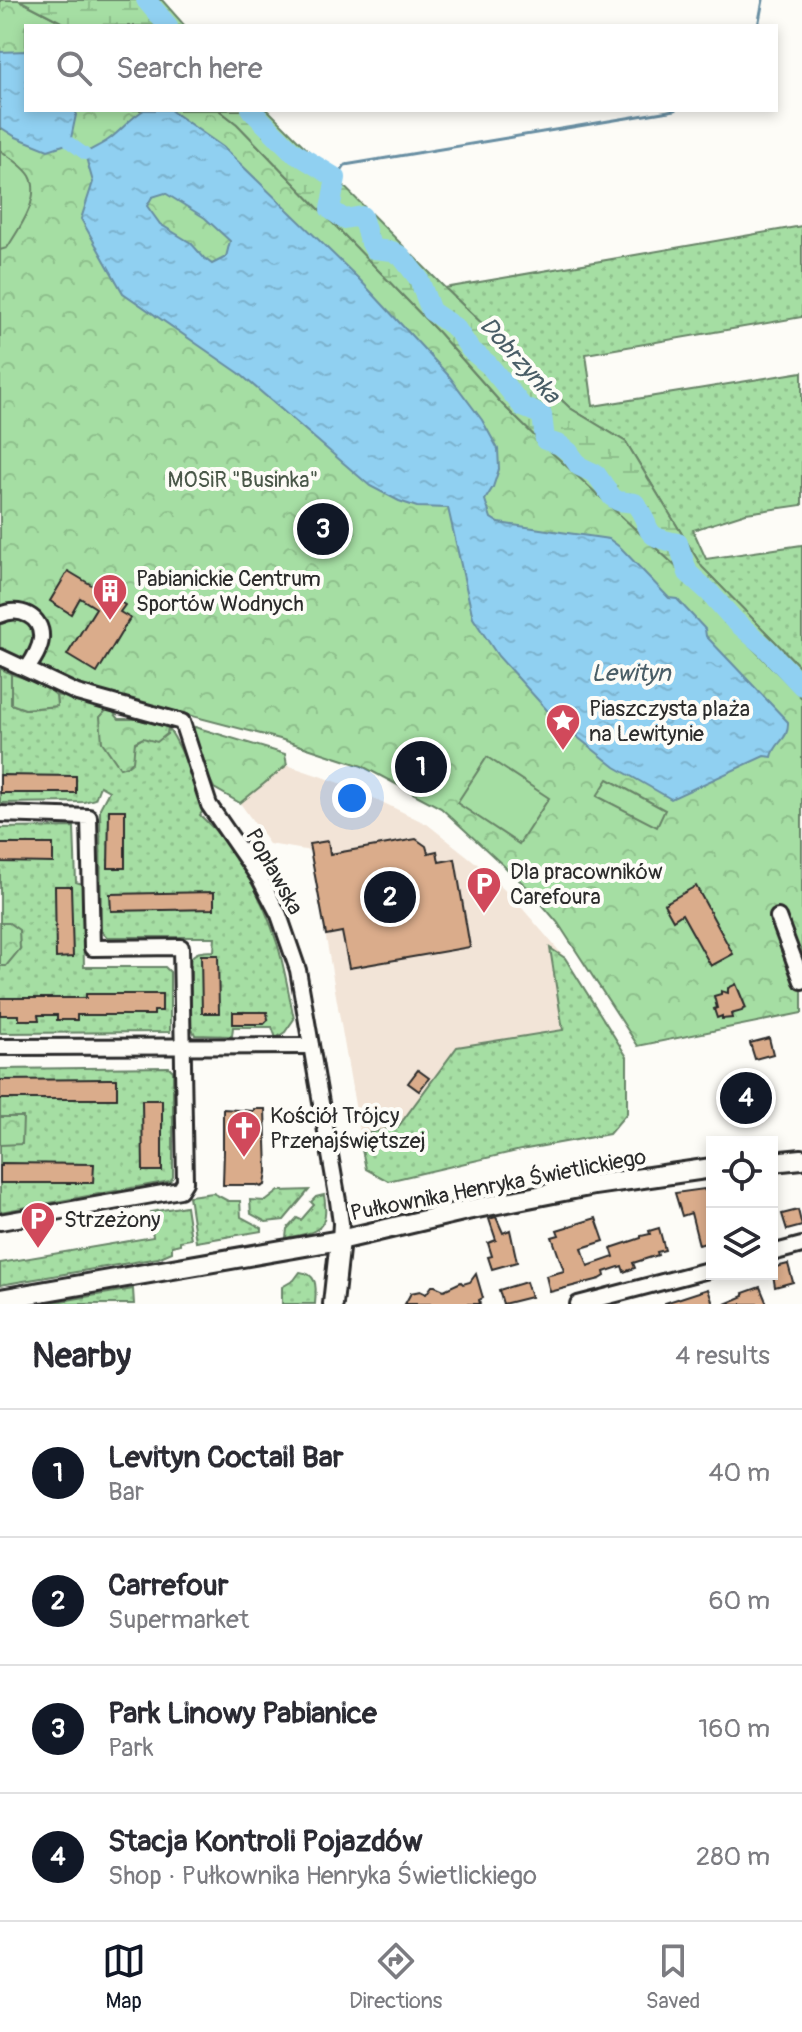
<!DOCTYPE html>
<html lang="en">
<head>
<meta charset="utf-8">
<style>
  body { margin:0; font-family:Pangolin,sans-serif; background:#f7f7f7; color:#2b2b33 }
  .controls { position:absolute; right:24px; bottom:24px; display:grid; overflow:hidden; border-radius:0px; box-shadow:0 4px 12px #0003 }
  .controls button { width:72px; height:72px; display:grid; place-items:center; padding:0; border:0; border-bottom:2px solid #e1e1e2; background:#fff; color:#2b2b33; font:40px sans-serif }
  .you { position:absolute; left:352px; top:798px; width:28px; height:28px; margin:-20px; border:6px solid #fff; border-radius:50%; background:#1a73e8; box-shadow:0 0 0 12px #1a73e833 }
  .badge { display:grid; place-items:center; width:52px; height:52px; border-radius:50%; background:#111827; color:#fff; font-size:26px; font-weight:700 }
  .pin { position:absolute; translate:-50% -50%; border:4px solid #fff; box-shadow:0 2px 8px #0006 }
  .list { margin:0; padding:0; list-style:none }
  h2 { display:flex; justify-content:space-between; align-items:center; height:104px; margin:0; padding:0 32px; font-size:34px }
  h2 small { font-size:26px; font-weight:400; color:#7c7c81 }
  .list li { display:grid; grid-template-columns:52px 1fr auto; gap:24px; align-items:center; box-sizing:border-box; height:128px; padding:0 32px; border-top:2px solid #e1e1e2 }
  .list b { display:block; font-size:30px; white-space:nowrap }
  .list p { margin:0; font-size:26px; white-space:nowrap; color:#7c7c81 }
  .list em { font-size:26px; font-style:normal; color:#7c7c81 }
  .icon { flex:none; width:44px; height:44px; fill:none; stroke:currentColor; stroke-width:2; stroke-linecap:round; stroke-linejoin:round }
  .map { position:relative; flex:none; width:802px; height:1304px; overflow:hidden }
  .search { position:absolute; background:#fff; box-shadow:0 4px 12px #0003; left:24px; right:24px; top:24px; height:88px; display:flex; align-items:center; gap:20px; box-sizing:border-box; padding:0 28px; border-radius:0px; color:#7c7c81; font-size:30px }
  .sheet { height:616px; background:#fff }
  nav { display:flex; justify-content:space-around; align-items:center; box-sizing:border-box; height:112px; border-top:2px solid #e1e1e2; background:#fff; font-size:22px; color:#7c7c81 }
  nav a { display:grid; justify-items:center; gap:4px }
  nav .on { color:#111827 }
  .map>svg:first-child { display:block }
</style>
</head>
<body>
<div class="map">
<svg width="802" height="1304" viewBox="0 0 802 1304">
  <defs>
    <pattern id="grass-dots" width="8" height="8" patternUnits="userSpaceOnUse" patternTransform="scale(2)"><rect width="8" height="8" fill="#a5dea3"/><path d="M2 2h.1M6 6h.1" fill="none" stroke="#8ebf8c" stroke-width="1.8" stroke-linecap="round"/></pattern>
    <pattern id="forest-crowns" width="20" height="18" patternUnits="userSpaceOnUse" patternTransform="scale(2)"><rect width="20" height="18" fill="#a5dea3"/><path d="M2 6a3 3 0 1 1 6 0M12 15a3 3 0 1 1 6 0" fill="none" stroke="#8ebf8c"/></pattern>
    <pattern id="wetland-marsh" width="20" height="14" patternUnits="userSpaceOnUse" patternTransform="scale(2)"><rect width="20" height="14" fill="#a5dea3"/><path d="M1 5h8M5 5V1M11 12h8M15 12V8" fill="none" stroke="#8ebf8c"/></pattern>
    <pattern id="water-ripples" width="26" height="14" patternUnits="userSpaceOnUse" patternTransform="scale(2)"><rect width="26" height="14" fill="#90d0f1"/><path d="M2 4q2-2 4 0t4 0M15 11q2-2 4 0t4 0" fill="none" stroke="#7cb3cf"/></pattern>
  </defs>
  <rect width="100%" height="100%" fill="#fdfcf7"/>
  <filter id="ink" filterUnits="userSpaceOnUse"><feTurbulence type="fractalNoise" baseFrequency=".0125" numOctaves="2"/><feDisplacementMap in="SourceGraphic" scale="16" xChannelSelector="R" yChannelSelector="G"/><feConvolveMatrix kernelMatrix="1 2 1 2 8 2 1 2 1" color-interpolation-filters="sRGB"/></filter>
  <g filter="url(#ink)">
    <polygon fill="#f2e4d7" points="287,765 349,786 427,824 475,862 516,901 566,959 627,1057 627,1113 609,1134 521,1150 388,1181 369,1172 366,1169 311,851 269,844 240,803"/>
    <g fill="url(#grass-dots)" stroke="#688467" stroke-width="2">
      <polygon points="802,226 802,317 586,354 593,406 802,372 802,505 746,513 693,530 706,559 802,545 802,669 702,567 626,442 570,408 445,288"/>
      <path d="M0 668 11 674V704L25 709 57 706 56 695 109 707 135 743 143 738 167 734 168 727C184 752 193 776 201 804L206 807 200 815C237 849 264 899 278 946 285 970 289 995 294 1019L285 1032 276 1038 272 1027H233L232 1036 195 1035 191 1026V965L188 964C193 950 202 952 214 951L215 937H107L101 931 100 808 109 791 100 786 95 799 84 802 0 803Z"/>
      <polygon points="74,827 76,882 82,884 84,967 165,967 170,972 170,1032 0,1033 0,828"/>
      <polygon points="550,948 565,958 627,1057 627,1113 609,1134 521,1150 388,1181 366,1169 359,1135 398,1127 457,1047 563,1030"/>
      <polygon points="169,1067 173,1071 173,1177 170,1181 0,1212 0,1069"/>
      <polygon points="309,1190 284,1220 266,1222 251,1214 250,1200 266,1201 279,1191"/>
      <polygon points="213,1193 228,1201 240,1201 241,1217 262,1228 262,1231 196,1242 189,1196"/>
      <path d="M324 1195C330 1231 317 1232 286 1238L287 1229 297 1218 301 1220 314 1205 311 1202 316 1197Z"/>
      <polygon points="186,1206 191,1239 180,1241 180,1244 172,1246 172,1252 158,1258 0,1285 0,1263 153,1237 150,1212"/>
      <path d="M300 1272C319 1274 316 1289 315 1304H282V1287L294 1280Z"/>
      <polygon points="133,1289 134,1304 43,1304"/>
    </g>
    <g fill="url(#forest-crowns)" stroke="#688467" stroke-width="2">
      <polygon points="0,0 19,0 69,26 26,26 26,110 219,110 237,124 438,332 502,404 549,450 692,581 734,629 802,698 802,1013 638,1046 558,923 529,889 441,808 362,766 280,739 77,686 0,653"/>
      <path d="M11 674C28 679 43 683 56 695L57 706 25 709 11 704Z"/>
      <polygon points="109,707 119,719 137,719 168,727 167,734 157,742 143,738 135,742 133,761 127,766 120,768 102,742 100,717"/>
      <polygon points="195,727 285,754 287,765 240,803 214,788 196,751 192,731"/>
      <polygon points="0,923 9,923 19,930 20,949 6,966 0,966"/>
      <polygon points="0,1117 23,1117 22,1144 0,1145"/>
    </g>
    <g fill="url(#wetland-marsh)" stroke="#688467" stroke-width="2">
      <polygon points="19,0 162,0 185,26 69,26"/>
      <polygon points="219,110 268,110 445,288 570,408 626,442 702,567 802,669 802,698 734,629 692,581 549,450 502,404 438,332 237,124"/>
    </g>
    <g fill="#a5dea3" stroke="#688467" stroke-width="2">
      <path d="M0 150C9 157 24 166 30 176 42 198 18 230 7 248L0 250Z"/>
      <polygon points="487,757 549,798 519,844 457,803"/>
      <polygon points="608,779 665,810 657,827 597,796"/>
    </g>
    <g fill="url(#water-ripples)" stroke="#688ea2" stroke-width="2" fill-rule="evenodd">
      <polygon points="26,51 26,110 77,110 70,143 48,150 16,137 0,127 0,52"/>
      <path d="M144 110H170L223 147 359 279 449 376 482 420 498 449 499 469 493 487 485 500 491 518 499 523 609 539 621 548 669 598 677 599 705 629 706 636 788 722C789 741 775 741 772 757L764 756 671 799 615 767 556 720 498 656 473 618 448 508 417 507 399 501 370 486 239 373 123 293 81 219 93 182 85 154C92 148 100 146 108 140 121 131 130 118 144 110ZM165 193 205 218 230 241 226 257 212 264 204 258 191 243 160 224 147 206 152 197Z"/>
    </g>
    <g fill="none" stroke-linecap="round" stroke-linejoin="round">
      <g stroke="#688ea2" stroke-width="3">
        <polyline points="758,26 763,0"/>
        <polyline points="336,178 345,165 675,110"/>
      </g>
      <polyline stroke="#90d0f1" stroke-width="12" points="70,143 85,154"/>
      <g stroke="#90d0f1" stroke-width="20">
        <polyline points="146,0 168,26"/>
        <path d="M251 110 292 151 336 178 330 209 344 219 362 216 368 237 374 249 392 251 401 256 419 279 431 311 456 328 470 349 489 365 523 407 542 415 545 440 560 445 569 452 579 466 596 474 612 497 618 501 635 503C655 529 638 536 678 543L688 573 709 592 734 620 766 648 802 686"/>
      </g>
    </g>
    <g fill="#daac8b" stroke="#2b2b2b" stroke-width="2">
      <polygon points="68,571 125,605 120,612 130,618 97,673 67,655 96,608 80,598 71,614 50,601"/>
      <polygon points="0,775 76,776 76,793 0,793"/>
      <polygon points="109,810 125,810 125,868 108,868"/>
      <polygon points="416,839 426,846 428,853 437,851 439,862 455,859 470,947 349,968 342,932 326,935 309,844 328,841 330,854"/>
      <polygon points="0,844 53,844 53,863 0,862"/>
      <polygon points="55,886 71,886 73,957 56,958"/>
      <polygon points="696,886 733,954 711,966 682,914 673,920 664,904"/>
      <polygon points="214,892 214,909 111,911 110,894"/>
      <polygon points="201,955 218,955 219,1013 202,1013"/>
      <polygon points="736,984 746,1008 743,1009 742,1011 731,1014 732,1018 722,1019 722,1016 717,1018 714,1009 717,1008 714,996 721,994 721,991 728,993 728,988"/>
      <polygon points="86,994 162,994 162,1011 154,1011 154,1015 77,1015 77,1020 57,1020 57,1015 38,1015 39,1020 19,1020 19,1015 0,1015 0,998 86,998"/>
      <polygon points="233,1012 267,1012 268,1020 264,1024 233,1024"/>
      <polygon points="769,1038 773,1054 755,1059 750,1043"/>
      <polygon points="418,1070 429,1078 419,1091 408,1083"/>
      <polygon points="108,1079 117,1079 117,1099 0,1099 0,1080"/>
      <polygon points="754,1088 758,1103 737,1108 733,1093"/>
      <polygon points="142,1100 162,1100 162,1171 143,1171"/>
      <polygon points="223,1109 254,1111 254,1109 265,1109 267,1172 265,1185 261,1187 257,1185 223,1185 224,1150 223,1150"/>
      <polygon points="2,1163 94,1164 93,1183 0,1183 0,1166 2,1166"/>
      <polygon points="704,1189 705,1191 712,1190 712,1241 699,1245 691,1213 682,1216 675,1193"/>
      <polygon points="798,1210 802,1226 787,1230 782,1214"/>
      <polygon points="496,1217 503,1233 510,1230 517,1262 492,1269 488,1257 492,1256 488,1243 496,1240 489,1219"/>
      <polygon points="596,1218 604,1241 582,1248 588,1266 614,1257 611,1248 641,1238 641,1236 650,1234 649,1231 659,1228 665,1250 657,1252 658,1255 633,1263 635,1268 624,1272 622,1266 604,1272 605,1276 600,1279 550,1292 546,1276 564,1271 552,1237 559,1235 557,1230"/>
      <polygon points="788,1264 793,1282 775,1287 772,1268"/>
      <polygon points="476,1274 483,1298 479,1300 480,1304 405,1304 411,1293 420,1291 426,1294 432,1286 435,1286 444,1290 461,1282 463,1284 470,1282"/>
      <polygon points="526,1282 531,1297 503,1304 499,1290"/>
      <polygon points="760,1287 767,1304 725,1304 744,1296 743,1293"/>
      <polygon points="708,1289 713,1304 665,1304 665,1303"/>
    </g>
    <g fill="none" stroke-linecap="round" stroke-linejoin="round">
      <defs>
        <g id="minor">
          <path d="M0 615C19 606 43 616 41 639 40 650 33 660 27 669"/>
          <polyline points="0,657 77,693 182,722 209,805 260,879 279,915 298,970 338,1201 341,1223 340,1240"/>
          <polyline points="0,814 89,817 92,948 181,947 185,1182 180,1190 0,1222"/>
          <polyline points="778,917 802,981"/>
          <polyline points="0,1047 311,1046"/>
          <polyline points="772,1253 802,1245"/>
          <polyline points="578,1304 712,1269"/>
        </g>
        <g id="tertiary">
          <polyline points="772,1162 802,1159"/>
          <polyline points="0,1299 340,1240 467,1210 594,1185 712,1168"/>
          <polyline points="333,1304 340,1240"/>
        </g>
      </defs>
      <use href="#minor" stroke="#2b2b2b" stroke-width="20"/>
      <use href="#tertiary" stroke="#2b2b2b" stroke-width="24"/>
      <use href="#minor" stroke="#fdfcf7" stroke-width="14"/>
      <use href="#tertiary" stroke="#fdfcf7" stroke-width="18"/>
    </g>
  </g>
  <defs>
    <symbol id="building-pin" viewBox="-11 -11 22 30"><path d="M0 17L-7.5 6A9.5 9.5 0 1 1 7.5 6Z" fill="#d1495b" stroke="#fdfcf7"/><path d="M-4-6H4V6H1V3H-1V6H-4ZM-2.5-4.3h1.7v1.8h-1.7ZM.8-4.3h1.7v1.8H.8ZM-2.5-1h1.7V.8h-1.7ZM.8-1h1.7V.8H.8Z" fill="#fff"/></symbol>
    <symbol id="sight-pin" viewBox="-11 -11 22 30"><path d="M0 17L-7.5 6A9.5 9.5 0 1 1 7.5 6Z" fill="#d1495b" stroke="#fdfcf7"/><path d="M0-6L1.8-2.2L6-1.7L2.9 1.2L3.7 5.4L0 3.3L-3.7 5.4L-2.9 1.2L-6-1.7L-1.8-2.2Z" fill="#fff"/></symbol>
    <symbol id="parking-pin" viewBox="-11 -11 22 30"><path d="M0 17L-7.5 6A9.5 9.5 0 1 1 7.5 6Z" fill="#d1495b" stroke="#fdfcf7"/><path d="M-3.5-5.5H1a3.5 3.5 0 0 1 0 7H-1V5.5H-3.5ZM-1-3.4V-.6H.8a1.4 1.4 0 0 0 0-2.8Z" fill="#fff"/></symbol>
    <symbol id="church-pin" viewBox="-11 -11 22 30"><path d="M0 17L-7.5 6A9.5 9.5 0 1 1 7.5 6Z" fill="#d1495b" stroke="#fdfcf7"/><path d="M-1.2-6h2.4v3.5h3.3v2.4h-3.3V6h-2.4V-.1h-3.3v-2.4h3.3Z" fill="#fff"/></symbol>
  </defs>
  <g fill-rule="evenodd">
    <use href="#building-pin" x="90" y="571" width="40" height="54"/>
    <use href="#sight-pin" x="543" y="701" width="40" height="54"/>
    <use href="#parking-pin" x="464" y="864" width="40" height="54"/>
    <use href="#church-pin" x="224" y="1108" width="40" height="54"/>
    <use href="#parking-pin" x="18" y="1199" width="40" height="54"/>
  </g>
  <g text-anchor="middle" stroke-width="8" stroke-linejoin="round" paint-order="stroke">
    <g font-size="22" fill="#4a5849" stroke="#fdfcf7">
      <text x="243" y="487">MOSiR "Businka"</text>
    </g>
    <g font-size="22" fill="#2b2b2b" stroke="#fdfcf7" text-anchor="start">
      <text x="136" y="586">Pabianickie Centrum<tspan x="136" dy="25">Sportów Wodnych</tspan></text>
      <text x="589" y="716">Piaszczysta plaża<tspan x="589" dy="25">na Lewitynie</tspan></text>
      <text x="510" y="879">Dla pracowników<tspan x="510" dy="25">Carefoura</tspan></text>
      <text x="270" y="1123">Kościół Trójcy<tspan x="270" dy="25">Przenajświętszej</tspan></text>
      <text x="64" y="1227">Strzeżony</text>
    </g>
    <g font-size="22" fill="#2b2b2b" stroke="#fdfcf7">
      <text transform="translate(275 871) rotate(61)" y="8">Popławska</text>
      <text transform="translate(498 1184) rotate(-11)" y="8">Pułkownika Henryka Świetlickiego</text>
    </g>
    <g font-size="24" font-style="italic" fill="#495d66" stroke="#fdfcf7">
      <text transform="translate(520 360) rotate(48)" y="8">Dobrzynka</text>
      <text x="631" y="681">Lewityn</text>
    </g>
  </g>
</svg>
<div class="controls">
<button><svg class="icon" aria-label="locate" viewBox="0 0 24 24"><circle cx="12" cy="12" r="6"/><path d="M12 2v4M12 18v4M2 12h4M18 12h4"/></svg></button>
<button><svg class="icon" aria-label="layers" viewBox="0 0 24 24"><path d="M12 4l9 5-9 5-9-5zM3 14l9 5 9-5"/></svg></button>
</div>
<div class="you"></div>
<div class="pin badge" style="left:421px;top:767px">1</div>
<div class="pin badge" style="left:390px;top:897px">2</div>
<div class="pin badge" style="left:323px;top:529px">3</div>
<div class="pin badge" style="left:746px;top:1098px">4</div>
<div class="search"><svg class="icon" aria-label="search" viewBox="0 0 24 24"><circle cx="10" cy="10" r="6"/><path d="M15 15l6 6"/></svg>Search here</div>
</div>
<section class="sheet">
<h2>Nearby<small>4 results</small></h2>
<ul class="list">
<li><span class="badge">1</span><div><b>Levityn Coctail Bar</b><p>Bar</p></div><em>40 m</em></li>
<li><span class="badge">2</span><div><b>Carrefour</b><p>Supermarket</p></div><em>60 m</em></li>
<li><span class="badge">3</span><div><b>Park Linowy Pabianice</b><p>Park</p></div><em>160 m</em></li>
<li><span class="badge">4</span><div><b>Stacja Kontroli Pojazdów</b><p>Shop · Pułkownika Henryka Świetlickiego</p></div><em>280 m</em></li>
</ul>
</section>
<nav>
<a class="on"><svg class="icon" aria-label="map" viewBox="0 0 24 24"><path d="M3 6l6-2 6 2 6-2v14l-6 2-6-2-6 2zM9 4v14M15 6v14"/></svg>Map</a>
<a><svg class="icon" aria-label="directions" viewBox="0 0 24 24"><path d="M12 3l9 9-9 9-9-9zM9 14v-3h6M13 9l2 2-2 2"/></svg>Directions</a>
<a><svg class="icon" aria-label="saved" viewBox="0 0 24 24"><path d="M7 4h10v16l-5-4-5 4z"/></svg>Saved</a>
</nav>
</body>
</html>
